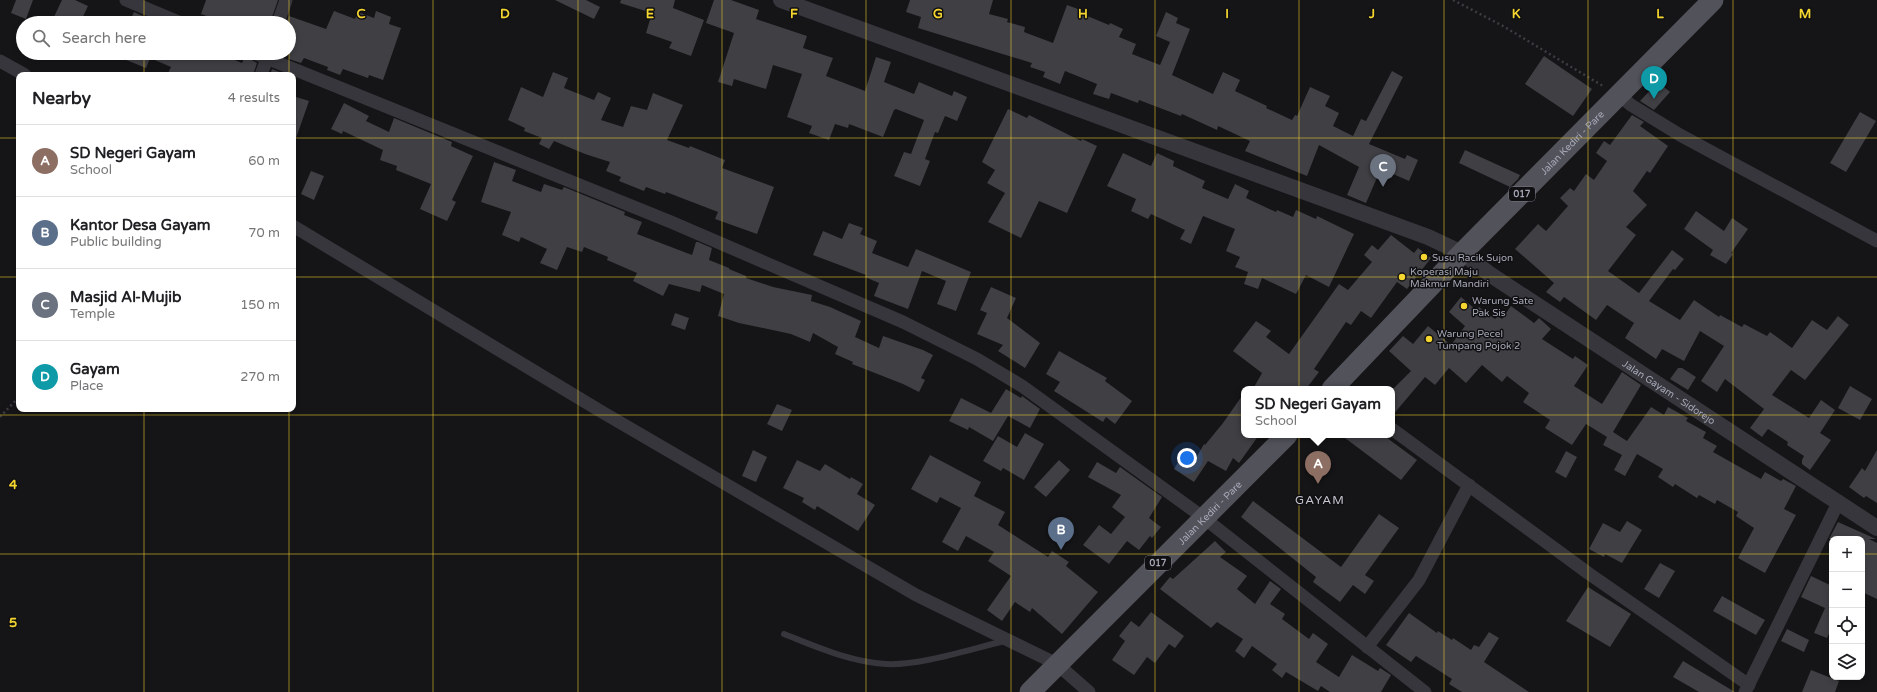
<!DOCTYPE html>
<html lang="en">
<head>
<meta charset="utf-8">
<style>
  body { margin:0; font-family:"Varela Round",sans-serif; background:#f2f2f2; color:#202124 }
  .controls { position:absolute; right:12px; bottom:12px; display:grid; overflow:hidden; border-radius:8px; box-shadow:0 2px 6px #0003 }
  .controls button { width:36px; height:36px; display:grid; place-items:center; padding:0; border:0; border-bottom:1px solid #e0e0e0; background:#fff; color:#202124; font:20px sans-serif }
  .you { position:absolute; left:1187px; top:458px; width:14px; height:14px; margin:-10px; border:3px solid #fff; border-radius:50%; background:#1a73e8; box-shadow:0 0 0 6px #1a73e833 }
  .badge { display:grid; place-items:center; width:26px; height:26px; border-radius:50%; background:#0f766e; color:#fff; font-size:13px; font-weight:700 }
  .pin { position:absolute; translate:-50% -33px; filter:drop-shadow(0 1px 2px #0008) }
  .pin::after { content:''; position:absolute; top:21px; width:14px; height:12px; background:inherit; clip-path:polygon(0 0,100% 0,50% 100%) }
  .popup { position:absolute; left:1241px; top:386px; width:154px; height:52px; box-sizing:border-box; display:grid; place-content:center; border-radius:8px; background:#fff; filter:drop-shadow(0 1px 3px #0005); font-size:13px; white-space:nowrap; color:#757577 }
  .popup b { font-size:15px; color:#202124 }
  .popup::after { content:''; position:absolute; left:50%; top:100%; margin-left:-8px; border:8px solid transparent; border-top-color:#fff }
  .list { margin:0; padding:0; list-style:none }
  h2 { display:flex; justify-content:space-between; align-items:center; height:52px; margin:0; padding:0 16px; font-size:17px }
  h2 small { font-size:13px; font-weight:400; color:#757577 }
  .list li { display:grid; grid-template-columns:26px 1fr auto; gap:12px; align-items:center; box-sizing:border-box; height:72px; padding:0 16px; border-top:1px solid #e0e0e0 }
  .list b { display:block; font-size:15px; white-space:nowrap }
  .list p { margin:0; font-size:13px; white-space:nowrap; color:#757577 }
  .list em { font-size:13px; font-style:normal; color:#757577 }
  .icon { flex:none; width:22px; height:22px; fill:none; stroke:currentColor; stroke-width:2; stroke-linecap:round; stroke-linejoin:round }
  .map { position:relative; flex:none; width:1877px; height:692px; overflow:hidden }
  .search { position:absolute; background:#fff; box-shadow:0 2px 6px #0003; left:16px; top:16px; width:280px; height:44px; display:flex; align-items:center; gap:10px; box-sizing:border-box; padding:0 14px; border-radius:22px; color:#757577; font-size:15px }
  .panel { position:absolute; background:#fff; box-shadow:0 2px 6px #0003; left:16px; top:72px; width:280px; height:340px; border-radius:8px }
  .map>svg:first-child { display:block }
</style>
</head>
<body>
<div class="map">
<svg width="1877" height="692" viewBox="0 0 1877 692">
  <rect width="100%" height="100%" fill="#151517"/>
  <g fill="#3f3f44">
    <polygon points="16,0 33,0 26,19 11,13"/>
    <polygon points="62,0 75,0 88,6 80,23 51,23"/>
    <polygon points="206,0 278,0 270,23 255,23 241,18 239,23 226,23 201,14"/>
    <polygon points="555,0 586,0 600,7 594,19"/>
    <polygon points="621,0 675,0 673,8 704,20 691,56 669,48 672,42 646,33 652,13 620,3"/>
    <polygon points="714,0 731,0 759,10 756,19 807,36 803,48 833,58 826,76 865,91 876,57 891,62 884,82 914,94 919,82 952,96 954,91 967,97 957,121 945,116 938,133 935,132 925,159 930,161 920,186 894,176 904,152 911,154 924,120 896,109 894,110 883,137 849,124 848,128 835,124 829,140 809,133 812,126 787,117 802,74 773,65 766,89 734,79 732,86 718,82 734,33 706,23"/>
    <polygon points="910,0 993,0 989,14 1008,19 1007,22 1025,27 1024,32 1053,43 1067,5 1086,12 1085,15 1109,25 1110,23 1123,29 1119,37 1136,44 1132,54 1160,65 1170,42 1156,36 1166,12 1178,18 1176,23 1190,29 1172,75 1213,94 1223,72 1240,80 1235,91 1267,106 1266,108 1292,120 1295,115 1297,116 1310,87 1330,96 1325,106 1339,113 1333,126 1353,136 1361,119 1366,121 1392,71 1403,77 1369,144 1405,159 1407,155 1418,160 1409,181 1393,174 1392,178 1379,173 1366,203 1347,195 1359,167 1319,145 1307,176 1245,151 1250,141 1218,126 1217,130 1182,114 1181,116 1139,100 1138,103 1111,93 1109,99 1093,94 1097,84 1065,71 1060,84 1043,77 1045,72 1030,67 1032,63 918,28 921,17 906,12"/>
    <polygon points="334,11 355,19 358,12 374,18 376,11 391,17 389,24 401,28 383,80 369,75 368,78 343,69 340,75 327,70 328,67 304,58 301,63 289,59 289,23 286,23 289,16 326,29"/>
    <polygon points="134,12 145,17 142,23 129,23"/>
    <polygon points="109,53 217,53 242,63 245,56 257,63 253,75 167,75 171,67 150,58 146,68"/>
    <polygon points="1544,56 1592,89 1573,116 1525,84"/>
    <polygon points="272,69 287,75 270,75"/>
    <polygon points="553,72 568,78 564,88 594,100 598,92 611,98 601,120 623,127 631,106 647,110 653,93 683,105 667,140 689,148 690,146 725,160 722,168 774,187 757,234 715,219 718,212 666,192 665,194 646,187 644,191 619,181 621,177 606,171 610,162 585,154 554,141 549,149 539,144 542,138 524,131 525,128 508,120 521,87 543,97"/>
    <polygon points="1658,82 1670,92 1654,110 1640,101"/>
    <polygon points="293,96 309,101 295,141 293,141"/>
    <polygon points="344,103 369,116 366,121 389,132 394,118 452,142 451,146 473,156 452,200 456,202 447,221 420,209 431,184 396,170 397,166 380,160 383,150 343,131 342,134 331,129"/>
    <polygon points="1008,109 1027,118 1029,115 1081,141 1082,139 1097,146 1067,213 1039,201 1021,238 988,222 1005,193 987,183 995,170 982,162"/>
    <polygon points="1860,112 1876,121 1846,172 1830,163"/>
    <polygon points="1632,115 1644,122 1640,126 1668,146 1650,173 1647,171 1633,191 1647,205 1626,227 1636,235 1608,271 1639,293 1672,250 1684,259 1675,270 1673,269 1649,301 1680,320 1694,300 1719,317 1720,315 1742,327 1744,324 1767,336 1770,332 1792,348 1812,320 1827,330 1838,316 1849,325 1805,380 1791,370 1772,395 1809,418 1821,400 1835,410 1820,433 1831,440 1810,470 1802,464 1802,460 1804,456 1787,445 1788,442 1768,429 1762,437 1750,428 1764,409 1725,379 1717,392 1701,381 1724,346 1700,331 1684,361 1662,349 1656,359 1625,338 1634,323 1607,305 1596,320 1564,297 1560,302 1546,292 1554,283 1515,249 1538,224 1546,231 1568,206 1560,198 1570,188 1574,191 1586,174 1594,180 1607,161 1596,153 1604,141 1610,145"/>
    <polygon points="1465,150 1520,175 1518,179 1510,187 1459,163"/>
    <polygon points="1123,153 1151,166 1157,153 1174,161 1173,166 1205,181 1202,188 1228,199 1235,184 1249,191 1246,198 1276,212 1277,210 1293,217 1296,210 1316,219 1317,216 1354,234 1329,287 1306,275 1296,294 1262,278 1258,289 1244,284 1248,272 1235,267 1240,257 1226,251 1235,229 1203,216 1191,244 1180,239 1185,230 1151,214 1148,219 1131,211 1136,199 1107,186"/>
    <polygon points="494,162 516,170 512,181 541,192 544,184 562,190 564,187 625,212 624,215 642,222 637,234 692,255 696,242 698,242 712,248 709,260 729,268 729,269 746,276 746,278 773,287 812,295 811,301 830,307 861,321 855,337 879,348 883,336 923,350 933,355 921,378 925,380 919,392 903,384 852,364 853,362 835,354 838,347 813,333 810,342 791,334 739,323 718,316 724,294 702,285 700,292 669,284 663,296 633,281 637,273 607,260 608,257 584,247 582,252 567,247 557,270 540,263 547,249 521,237 519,242 502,235 511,212 481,202"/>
    <polygon points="311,171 324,176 314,200 301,194"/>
    <polygon points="1696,211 1724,231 1732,218 1748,229 1731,253 1733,254 1726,264 1710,255 1713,250 1684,229"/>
    <polygon points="849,223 863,228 860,234 877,241 872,253 908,267 916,249 971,272 956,311 937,304 946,281 922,271 908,309 874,296 879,283 865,277 866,275 813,255 823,231 842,239"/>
    <polygon points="1391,235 1414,253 1418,248 1431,258 1407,289 1397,282 1371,318 1361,311 1351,325 1346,322 1314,369 1319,372 1306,389 1253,389 1262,373 1233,351 1256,321 1271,331 1266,337 1289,354 1339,284 1348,290 1372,262 1364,255 1372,245 1378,250"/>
    <polygon points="991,287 1016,298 1007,318 1040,343 1025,368 998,351 1003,345 977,334 987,313 980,310"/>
    <polygon points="1461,297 1476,310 1479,307 1495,319 1498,316 1502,319 1511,306 1534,323 1539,318 1551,329 1542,339 1573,359 1575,356 1588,365 1574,386 1602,404 1622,372 1641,385 1613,432 1627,441 1651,407 1664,415 1668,407 1688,418 1686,421 1706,432 1703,438 1717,446 1713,452 1761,479 1765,472 1781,481 1783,479 1796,486 1784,509 1796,515 1765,573 1738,558 1754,528 1736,516 1738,512 1717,500 1715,504 1699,495 1697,498 1675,484 1673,487 1658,477 1663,469 1637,454 1625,476 1614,470 1622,455 1603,445 1607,437 1586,424 1572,445 1545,428 1550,420 1523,402 1529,393 1507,376 1502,382 1482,365 1466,383 1449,368 1435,385 1425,377 1392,416 1392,390 1411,371 1389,351 1403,336 1413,344 1428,326 1451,345 1465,326 1449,312"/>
    <polygon points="675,313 689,318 685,330 671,325"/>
    <polygon points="1059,351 1107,378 1105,381 1132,401 1115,424 1106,417 1103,422 1054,391 1060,382 1046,374"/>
    <polygon points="1678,368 1682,368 1696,377 1688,390 1670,379"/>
    <polygon points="1850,386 1872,399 1860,420 1838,408"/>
    <polygon points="1006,389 1021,398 1022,396 1040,409 1030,428 1008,416 993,441 969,427 968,430 949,421 961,398 991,413"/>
    <polygon points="1244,393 1244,435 1259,435 1239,463 1233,458 1226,471 1208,461 1194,482 1174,469 1185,451 1196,458 1204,444 1205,445 1223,423"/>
    <polygon points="777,404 792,410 782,431 767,424"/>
    <polygon points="1025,433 1044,444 1024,480 1003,468 1001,471 983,461 998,436 1017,447"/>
    <polygon points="1341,435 1383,435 1417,460 1401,480"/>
    <polygon points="753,450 767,457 756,482 742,476"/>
    <polygon points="1877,450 1877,503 1866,496 1864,498 1849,487 1862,468 1865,471"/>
    <polygon points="1566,451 1577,457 1566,478 1555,472"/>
    <polygon points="930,455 981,482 974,496 1005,512 998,525 1048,557 1052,551 1069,562 1066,566 1098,592 1062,634 1032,608 1030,612 1015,602 1002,621 987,610 1011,576 988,561 994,552 966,536 958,551 942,542 961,508 940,497 937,503 911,489"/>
    <polygon points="797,460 820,471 825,464 850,479 851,477 863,484 857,494 875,505 858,531 817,506 815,510 802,502 804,498 783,488"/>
    <polygon points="1059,460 1070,470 1046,497 1034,487"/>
    <polygon points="1097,462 1116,473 1120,467 1162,497 1149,518 1161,527 1152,538 1150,536 1139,550 1127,541 1109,564 1083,545 1099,525 1111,534 1125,517 1112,507 1121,495 1088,477"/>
    <polygon points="1253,501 1341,567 1379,514 1399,528 1365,575 1374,581 1365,594 1353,585 1340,602 1313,582 1316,577 1241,517"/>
    <polygon points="1627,521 1642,530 1622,563 1605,554 1604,557 1589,549 1603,523 1620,532"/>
    <polygon points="1838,522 1876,539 1869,539 1877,543 1877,599 1862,592 1862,539 1829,539"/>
    <polygon points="1215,541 1226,552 1220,557 1247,576 1237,589 1255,604 1270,581 1281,589 1270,604 1285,614 1282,619 1309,639 1313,633 1328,644 1316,662 1339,677 1352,655 1378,671 1380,668 1391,675 1381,692 1330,692 1321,686 1318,691 1286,672 1282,678 1272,670 1277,664 1252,646 1244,658 1235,651 1243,639 1217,622 1211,628 1160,589 1170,577 1173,579"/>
    <polygon points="1660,563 1675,571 1659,598 1644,589"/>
    <polygon points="1811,576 1832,586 1832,627 1827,638 1814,633 1825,608 1801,597"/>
    <polygon points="1588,587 1631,614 1610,647 1566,621"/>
    <polygon points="1722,596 1765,620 1756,635 1713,611"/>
    <polygon points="1151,612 1184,636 1175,648 1169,644 1155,663 1147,657 1134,675 1112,660 1125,641 1119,636 1131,621 1139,627"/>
    <polygon points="1409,613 1437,633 1438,631 1452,640 1453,638 1471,650 1474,645 1479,647 1489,632 1499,638 1484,662 1529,692 1462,692 1449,684 1452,679 1416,656 1411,662 1386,645"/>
    <polygon points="1787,629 1809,640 1804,652 1781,641"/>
    <polygon points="1683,661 1735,692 1699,692 1673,677"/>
    <polygon points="1811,670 1839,681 1835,692 1802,692"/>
  </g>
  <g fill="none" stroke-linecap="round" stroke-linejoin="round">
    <g stroke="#3c3c43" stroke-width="2.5" stroke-dasharray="2 3" stroke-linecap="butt">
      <polyline points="1453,0 1503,26 1603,86"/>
      <polyline points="0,417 19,397"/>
    </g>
    <path stroke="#36363c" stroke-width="6" d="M784 634C817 647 850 662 886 664 919 666 970 649 1005 641"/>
    <g stroke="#36363c" stroke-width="13">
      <polyline points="126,0 181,23"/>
      <polyline points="278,23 286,0"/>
      <polyline points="254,53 671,222 903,322 977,359 1022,386 1204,518 1425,692"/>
      <polyline points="0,61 25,75"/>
      <polyline points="261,75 269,53"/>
      <polyline points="1619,95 1631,105 1680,135 1877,241"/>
      <polyline points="293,226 602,412 916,595 1057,664 1089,692"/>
      <polyline points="1392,429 1588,573 1749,685"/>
      <polyline points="1367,647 1419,580 1469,485"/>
      <polyline points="1745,692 1838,503"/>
    </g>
    <path stroke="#36363c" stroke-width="16" id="s1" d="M781 0 1428 237 1462 253 1491 275 1877 528"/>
    <g stroke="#52525b" stroke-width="21">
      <path id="s2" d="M1332 389 1462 253 1713 0"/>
      <path id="s3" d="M1030 692 1287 435"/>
    </g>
  </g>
  <path fill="none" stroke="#f5d52f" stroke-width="1" stroke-opacity="0.55" d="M144 0V23M289 0V23M433 0V692M578 0V692M722 0V692M866 0V692M1011 0V692M1155 0V692M1299 0V692M1444 0V692M1588 0V692M1733 0V692M144 53V75M289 53V75M0 138H19M293 138H1877M0 277H19M293 277H1877M144 409V692M289 409V692M0 415H1877M0 554H1832M1862 554H1877"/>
  <g fill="#f5d52f" stroke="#101012" stroke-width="1.5">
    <circle cx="1424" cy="257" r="4"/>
    <circle cx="1402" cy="277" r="4"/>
    <circle cx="1464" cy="306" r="4"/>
    <circle cx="1429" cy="339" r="4"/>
  </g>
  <g text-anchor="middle" stroke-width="3" stroke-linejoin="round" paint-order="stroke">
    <g fill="#101012" stroke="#797a86" stroke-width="1">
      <rect x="1509" y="187" width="26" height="14" rx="3"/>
      <rect x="1145" y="556" width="26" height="14" rx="3"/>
    </g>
    <g font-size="9" font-weight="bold" fill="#a6a8b7">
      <text x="1522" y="197">017</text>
      <text x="1158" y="566">017</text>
    </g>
    <g font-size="10" fill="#a6a8b7" stroke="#101012">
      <text dy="4" stroke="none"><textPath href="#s2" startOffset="344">Jalan Kediri - Pare</textPath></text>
      <text dy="4" stroke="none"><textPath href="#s1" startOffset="976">Jalan Gayam - Sidorejo</textPath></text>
      <text dy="4" stroke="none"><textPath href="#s3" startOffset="254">Jalan Kediri - Pare</textPath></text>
    </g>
    <g font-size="10" fill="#a6a8b7" stroke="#101012" text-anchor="start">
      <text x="1432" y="261">Susu Racik Sujon</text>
      <text x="1410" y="275">Koperasi Maju<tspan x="1410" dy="12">Makmur Mandiri</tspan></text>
      <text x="1472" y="304">Warung Sate<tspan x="1472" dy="12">Pak Sis</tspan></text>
      <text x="1437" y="337">Warung Pecel<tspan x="1437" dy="12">Tumpang Pojok 2</tspan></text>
    </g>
    <g font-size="12" letter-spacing="1" fill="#c7c8d3" stroke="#101012">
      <text x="1320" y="504">GAYAM</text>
    </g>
  </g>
  <g font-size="13" text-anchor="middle" font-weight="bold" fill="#f5d52f" stroke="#101012" stroke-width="3" stroke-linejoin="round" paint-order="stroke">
    <text x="361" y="18">C</text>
    <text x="505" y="18">D</text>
    <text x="650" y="18">E</text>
    <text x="794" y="18">F</text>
    <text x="938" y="18">G</text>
    <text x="1083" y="18">H</text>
    <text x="1227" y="18">I</text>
    <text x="1372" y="18">J</text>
    <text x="1516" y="18">K</text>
    <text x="1660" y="18">L</text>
    <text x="1805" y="18">M</text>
    <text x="13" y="489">4</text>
    <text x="13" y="627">5</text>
  </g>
</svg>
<div class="controls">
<button>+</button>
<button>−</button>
<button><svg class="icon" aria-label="locate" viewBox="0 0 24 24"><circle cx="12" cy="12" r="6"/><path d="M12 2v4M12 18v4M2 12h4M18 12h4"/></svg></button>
<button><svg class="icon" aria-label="layers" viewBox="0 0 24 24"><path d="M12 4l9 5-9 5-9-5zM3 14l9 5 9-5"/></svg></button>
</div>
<div class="you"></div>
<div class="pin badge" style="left:1318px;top:484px;background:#8d6e63">A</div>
<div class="popup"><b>SD Negeri Gayam</b>School</div>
<div class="pin badge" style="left:1061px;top:550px;background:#5c6f8a">B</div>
<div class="pin badge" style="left:1383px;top:187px;background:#6b7280">C</div>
<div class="pin badge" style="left:1654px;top:99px;background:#0f9aa8">D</div>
<div class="search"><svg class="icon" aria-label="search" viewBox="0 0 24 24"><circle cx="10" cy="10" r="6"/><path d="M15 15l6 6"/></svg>Search here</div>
<section class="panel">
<h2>Nearby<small>4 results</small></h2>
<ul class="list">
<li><span class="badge" style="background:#8d6e63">A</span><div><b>SD Negeri Gayam</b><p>School</p></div><em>60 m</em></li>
<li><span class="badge" style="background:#5c6f8a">B</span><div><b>Kantor Desa Gayam</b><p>Public building</p></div><em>70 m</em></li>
<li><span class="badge" style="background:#6b7280">C</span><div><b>Masjid Al-Mujib</b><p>Temple</p></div><em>150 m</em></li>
<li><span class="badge" style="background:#0f9aa8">D</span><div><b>Gayam</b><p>Place</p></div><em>270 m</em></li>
</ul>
</section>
</div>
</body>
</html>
